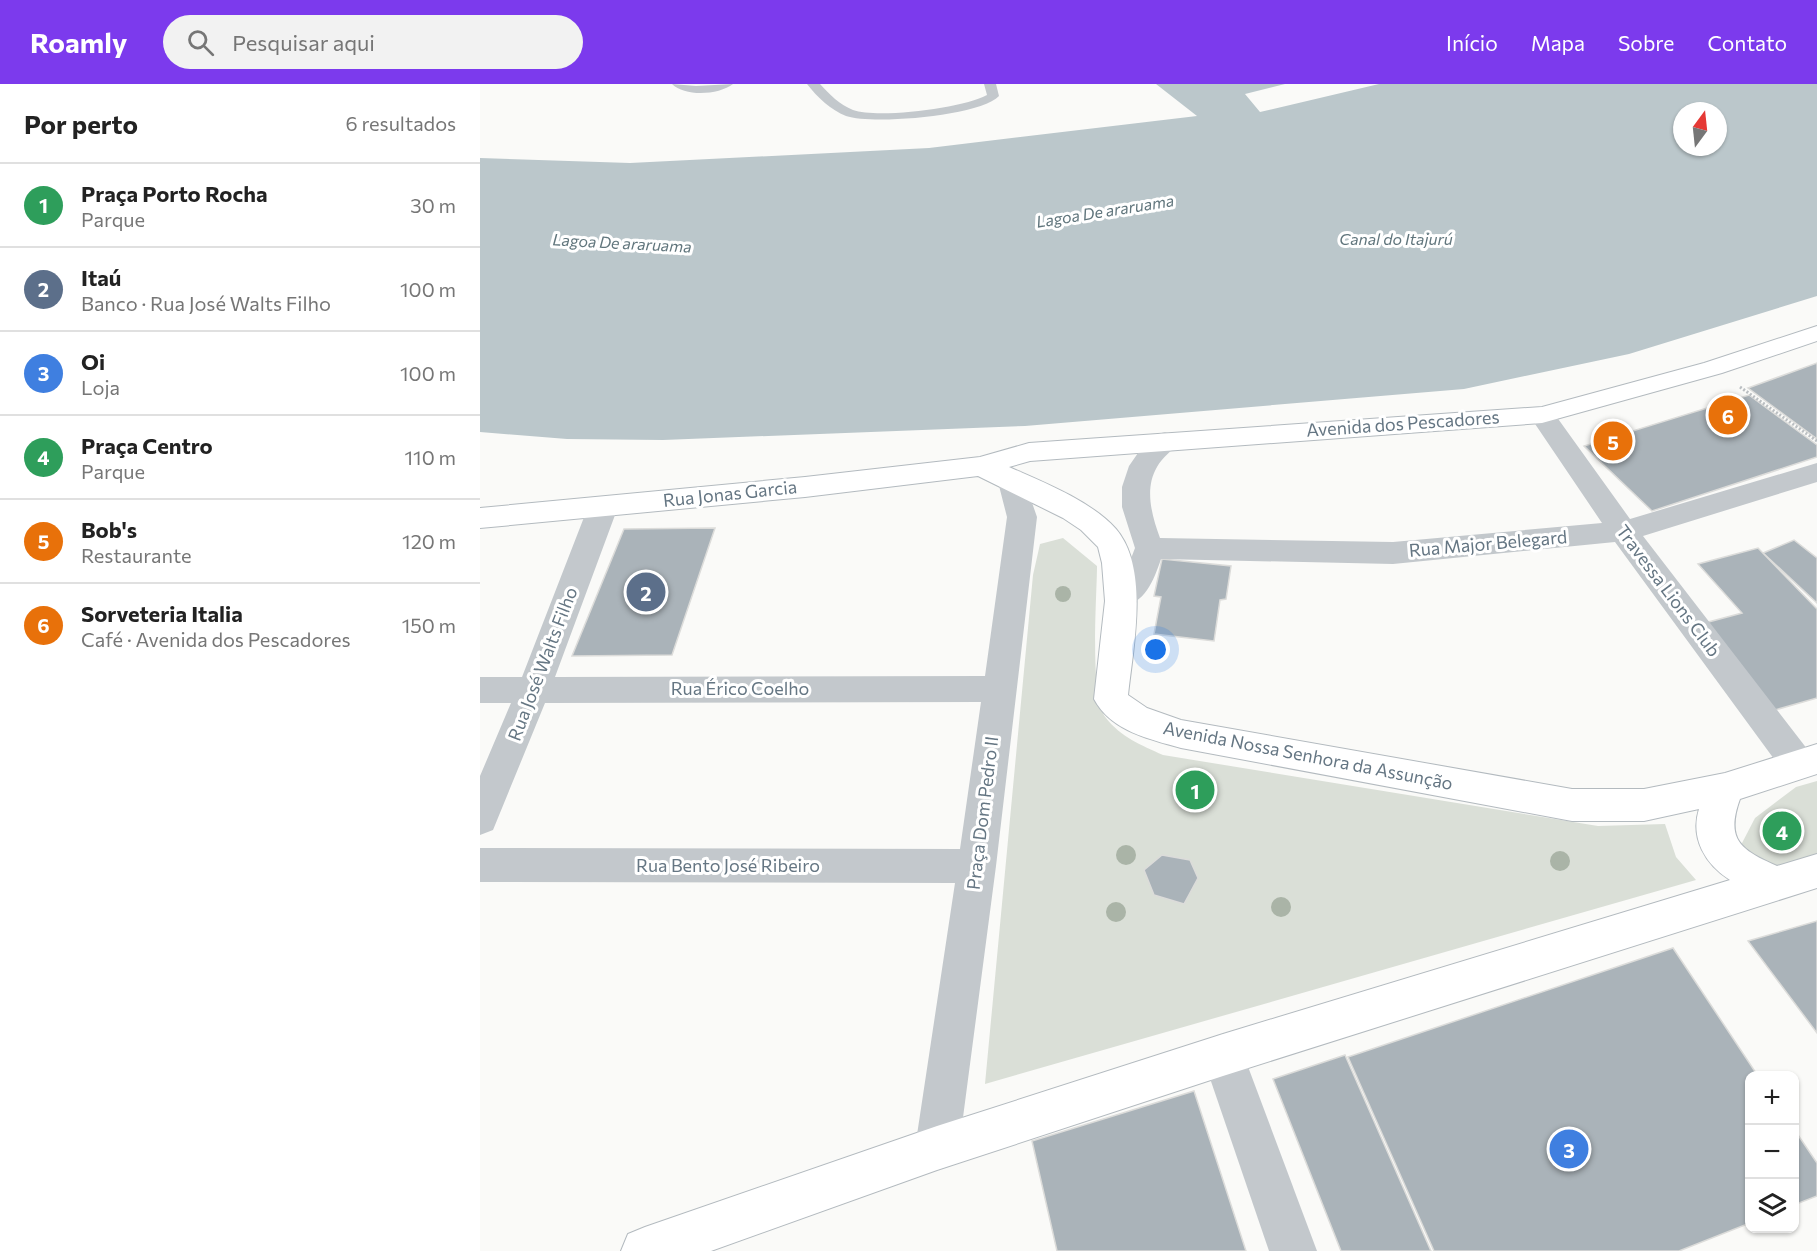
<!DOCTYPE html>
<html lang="pt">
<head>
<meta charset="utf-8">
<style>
  body { margin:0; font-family:Commissioner,sans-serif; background:#f2f2f2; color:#222 }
  .controls { position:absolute; right:18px; bottom:18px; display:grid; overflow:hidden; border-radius:12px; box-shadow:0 2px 4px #0004 }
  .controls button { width:54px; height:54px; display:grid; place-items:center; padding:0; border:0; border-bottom:2px solid #e0e0e0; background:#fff; color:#222; font:30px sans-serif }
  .compass { position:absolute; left:1193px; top:18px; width:54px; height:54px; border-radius:50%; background:#fff; box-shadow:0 2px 4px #0004; rotate:15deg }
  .you { position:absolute; left:676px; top:566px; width:21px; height:21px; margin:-15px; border:4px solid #fff; border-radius:50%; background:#1a73e8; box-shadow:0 0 0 9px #1a73e833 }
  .badge { display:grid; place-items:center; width:39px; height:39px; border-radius:50%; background:#7c3aed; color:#fff; font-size:20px; font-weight:700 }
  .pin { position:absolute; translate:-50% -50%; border:3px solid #fff; box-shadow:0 2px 6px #0006 }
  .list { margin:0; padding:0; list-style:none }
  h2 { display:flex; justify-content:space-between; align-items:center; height:78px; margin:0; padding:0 24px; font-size:26px }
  h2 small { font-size:20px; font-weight:400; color:#767676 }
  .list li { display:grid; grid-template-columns:39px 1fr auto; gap:18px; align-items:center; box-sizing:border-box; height:84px; padding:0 24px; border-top:2px solid #e0e0e0 }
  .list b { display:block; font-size:22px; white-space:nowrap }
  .list p { margin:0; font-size:20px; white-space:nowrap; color:#767676 }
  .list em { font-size:20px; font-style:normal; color:#767676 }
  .icon { flex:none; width:33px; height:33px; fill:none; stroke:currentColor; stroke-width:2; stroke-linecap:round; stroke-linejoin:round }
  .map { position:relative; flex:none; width:1337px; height:1167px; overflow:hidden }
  header { display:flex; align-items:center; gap:36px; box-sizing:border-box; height:84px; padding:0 30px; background:#7c3aed; color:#fff }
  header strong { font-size:28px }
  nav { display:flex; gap:33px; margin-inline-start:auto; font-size:21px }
  .search { width:420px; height:54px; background:#f2f2f2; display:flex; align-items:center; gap:15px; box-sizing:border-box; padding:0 21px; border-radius:33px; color:#767676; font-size:22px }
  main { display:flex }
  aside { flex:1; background:#fff }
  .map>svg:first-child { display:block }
</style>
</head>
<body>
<header>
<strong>Roamly</strong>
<div class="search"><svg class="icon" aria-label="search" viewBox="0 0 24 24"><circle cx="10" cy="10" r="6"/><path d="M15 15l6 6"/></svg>Pesquisar aqui</div>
<nav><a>Início</a><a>Mapa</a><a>Sobre</a><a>Contato</a></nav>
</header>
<main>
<aside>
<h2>Por perto<small>6 resultados</small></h2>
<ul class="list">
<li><span class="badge" style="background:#2e9e5b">1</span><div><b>Praça Porto Rocha</b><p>Parque</p></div><em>30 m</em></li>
<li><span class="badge" style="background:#5c6f8a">2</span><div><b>Itaú</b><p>Banco · Rua José Walts Filho</p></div><em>100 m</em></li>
<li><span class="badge" style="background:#3f7fe0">3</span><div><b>Oi</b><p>Loja</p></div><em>100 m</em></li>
<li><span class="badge" style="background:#2e9e5b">4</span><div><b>Praça Centro</b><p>Parque</p></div><em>110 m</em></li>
<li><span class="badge" style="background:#e8710a">5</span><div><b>Bob's</b><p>Restaurante</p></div><em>120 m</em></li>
<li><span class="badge" style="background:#e8710a">6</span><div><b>Sorveteria Italia</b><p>Café · Avenida dos Pescadores</p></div><em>150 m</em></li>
</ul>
</aside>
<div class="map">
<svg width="1337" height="1167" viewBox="0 0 1337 1167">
  <rect width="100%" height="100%" fill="#fafaf8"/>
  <g fill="#dadfd7">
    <path d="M583 454 617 482C617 512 609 613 626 634 641 653 661 661 683 671L1118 742 1185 740 1196 773 1216 796 505 1000 553 491 560 460Z"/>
    <polygon points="1337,697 1337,770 1292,785 1261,761 1275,734 1316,703"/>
  </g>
  <path fill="#bbc7cb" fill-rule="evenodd" d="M676 0H805L765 10 780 28 899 0H1337V212L1149 270 984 305 545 342 183 356 87 355 0 348V74L150 79 449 64 717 32ZM1202 27H1238V63H1202Z"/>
  <g fill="#aab3b9" stroke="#dcdcda" stroke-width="1.5">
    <polygon points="1337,279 1337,355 1268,304"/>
    <polygon points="1269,311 1337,361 1337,373 1172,427 1104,362"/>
    <polygon points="235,444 192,571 92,572 144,445"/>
    <polygon points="1314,456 1337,474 1337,519 1283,469"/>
    <polygon points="1278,464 1337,525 1337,614 1295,626 1221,540 1262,529 1218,480"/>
    <polygon points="682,475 751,482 746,515 740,516 734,557 674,550 681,513 674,512"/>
    <polygon points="682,771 710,776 718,794 704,820 674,811 664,786"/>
    <polygon points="1337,837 1337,949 1268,857"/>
    <polygon points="1193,864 1278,992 1270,992 1270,1139 1199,1167 954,1167 868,973"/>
    <polygon points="865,971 951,1167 861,1167 793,995"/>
    <polygon points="714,1007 766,1167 577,1167 552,1057"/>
    <polygon points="1314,1045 1337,1079 1337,1112 1314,1121"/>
  </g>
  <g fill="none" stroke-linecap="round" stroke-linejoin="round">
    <defs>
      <path id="secondary" d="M1337 242V257L1242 289 1062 339 550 377 529 383C561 397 613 418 636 445 670 485 653 563 648 611L667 624 701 636 1092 705H1164L1245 689 1337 660V690L1260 715C1245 756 1261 766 1297 782L1337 770V804L743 992 457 1086 231 1167H141L148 1150 165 1143 457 1042 743 950 1250 796C1225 780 1210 754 1219 725L1164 737H1092L701 664C669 655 631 647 614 615L625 517 622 479 618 463 601 446 583 434 498 392 325 413 0 444V424L325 393 500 373 549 359 1062 323 1224 279Z"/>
    </defs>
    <use href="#secondary" stroke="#b3babf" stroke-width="2"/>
    <polyline stroke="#bbbfc2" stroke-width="3" stroke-dasharray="2 2" stroke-linecap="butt" points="1260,303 1337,357"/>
    <g fill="#c3c8cc" fill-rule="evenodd">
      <path d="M192 0 216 2 253 0C239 11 205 13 192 0Z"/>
      <path d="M327 0H340C349 10 360 21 373 26 398 35 484 24 507 11L504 0H516L519 12C500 32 393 41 366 32 351 26 337 13 327 0Z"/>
    </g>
    <g fill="#c3c8cc" fill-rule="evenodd">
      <path d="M1062 323 1071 325 1150 435 1337 379V398L1163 452 1331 670 1336 680 1331 690 1318 695 1305 690 1135 458 913 480 681 475C673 499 661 529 630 520L625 512 630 504 644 493 655 464 642 423V403L649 382 658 369 675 351 685 348 695 351 699 357C693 367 682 373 677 383 664 405 672 432 680 454L913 458 1122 439 1049 331 1053 325Z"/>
      <polygon points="531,385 541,387 557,433 516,782 479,1064 473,1080 457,1086 441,1080 435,1064 475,799 0,798 0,764 480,765 501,618 65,619 13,746 0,751 0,692 31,619 0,619 0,593 42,593 108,423 113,416 123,413 133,416 138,423 75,593 505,592 527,433 517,394 521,387"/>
      <polygon points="743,950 758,956 837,1167 789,1167 722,971 728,956"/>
    </g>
    <use href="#secondary" fill="#fff" fill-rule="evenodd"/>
  </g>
  <g fill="#aab4a7">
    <circle cx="583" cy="510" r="8"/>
    <circle cx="646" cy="771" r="10"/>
    <circle cx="1080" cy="777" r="10"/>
    <circle cx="801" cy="823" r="10"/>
    <circle cx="636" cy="828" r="10"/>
  </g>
  <g text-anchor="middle" stroke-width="6" stroke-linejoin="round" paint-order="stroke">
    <g font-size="16" font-style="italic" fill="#60757c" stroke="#fff">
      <text transform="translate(625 127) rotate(-9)" y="6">Lagoa De araruama</text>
      <text x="916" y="161">Canal do Itajurú</text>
      <text transform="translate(142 159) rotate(3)" y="6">Lagoa De araruama</text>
    </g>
    <g font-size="18" fill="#657683" stroke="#fff">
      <text transform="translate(923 340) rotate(-4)" y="6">Avenida dos Pescadores</text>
      <text transform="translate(250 410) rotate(-6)" y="6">Rua Jonas Garcia</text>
      <text transform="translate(1008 460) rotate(-5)" y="6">Rua Major Belegard</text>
      <text transform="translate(1188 507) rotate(53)" y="6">Travessa Lions Club</text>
      <text transform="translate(63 580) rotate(-69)" y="6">Rua José Walts Filho</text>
      <text x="260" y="611">Rua Érico Coelho</text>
      <text transform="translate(828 672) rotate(11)" y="6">Avenida Nossa Senhora da Assunção</text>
      <text transform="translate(503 729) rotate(-83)" y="6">Praça Dom Pedro II</text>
      <text x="248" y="788">Rua Bento José Ribeiro</text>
    </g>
  </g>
</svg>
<div class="controls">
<button>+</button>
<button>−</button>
<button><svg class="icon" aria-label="layers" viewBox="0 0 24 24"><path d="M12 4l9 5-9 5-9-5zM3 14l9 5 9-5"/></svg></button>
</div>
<svg class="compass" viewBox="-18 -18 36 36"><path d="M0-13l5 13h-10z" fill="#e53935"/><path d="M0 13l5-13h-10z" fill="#767676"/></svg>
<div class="you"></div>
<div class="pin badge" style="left:715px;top:706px;background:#2e9e5b">1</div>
<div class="pin badge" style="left:166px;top:508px;background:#5c6f8a">2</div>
<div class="pin badge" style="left:1089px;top:1065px;background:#3f7fe0">3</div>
<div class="pin badge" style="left:1302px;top:747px;background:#2e9e5b">4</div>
<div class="pin badge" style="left:1133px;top:357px;background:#e8710a">5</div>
<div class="pin badge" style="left:1248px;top:331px;background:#e8710a">6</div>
</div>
</main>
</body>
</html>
